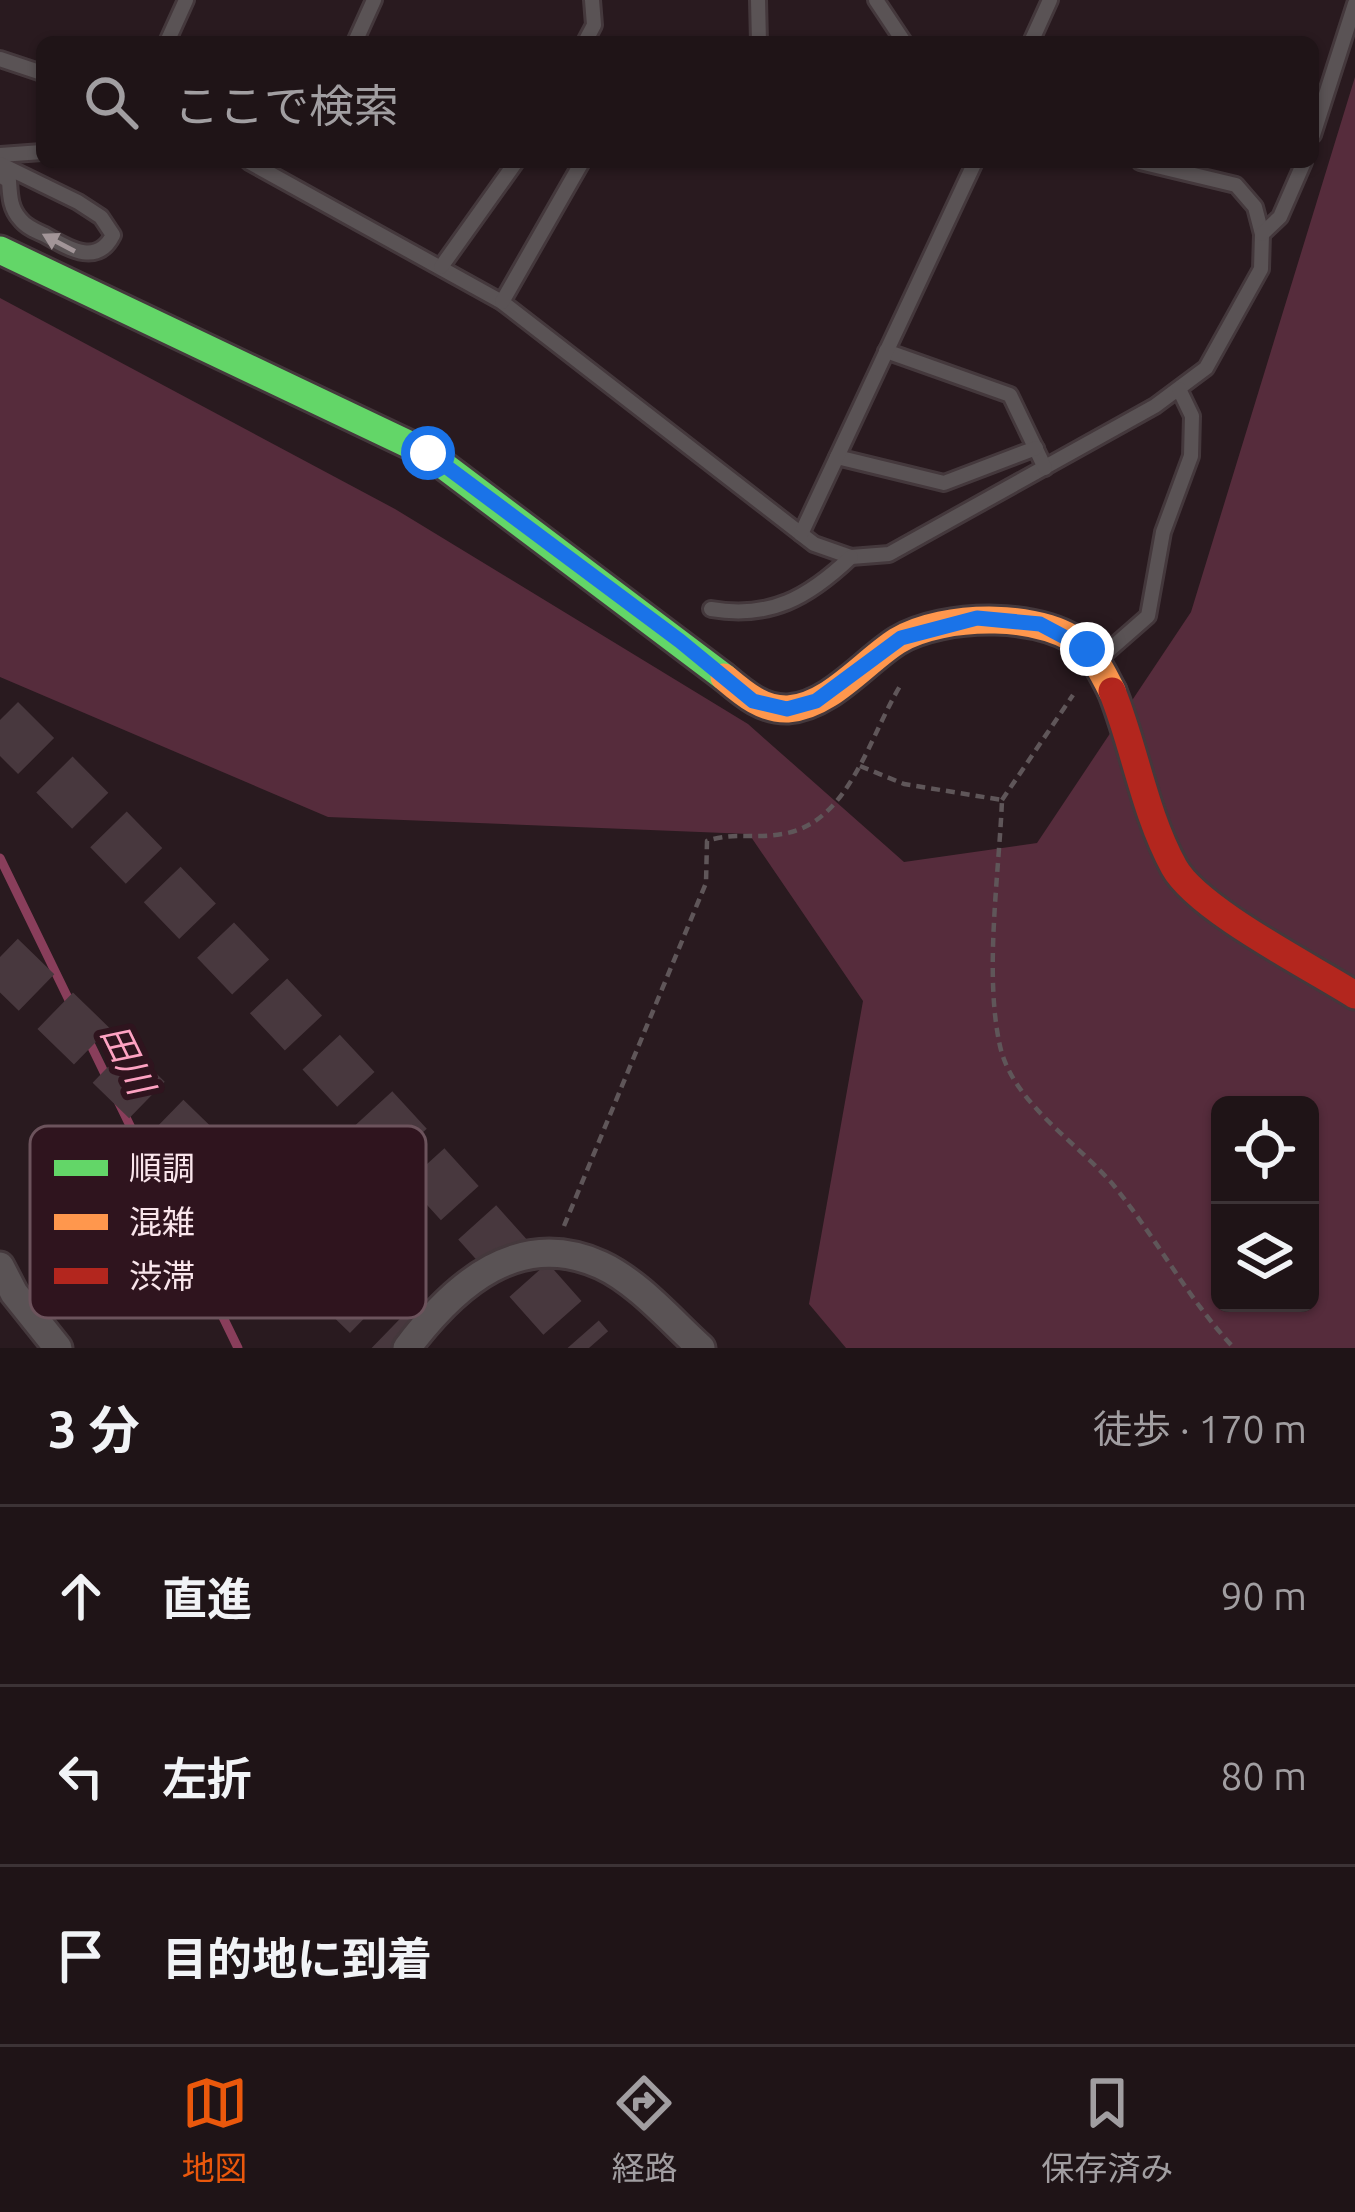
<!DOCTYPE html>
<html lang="ja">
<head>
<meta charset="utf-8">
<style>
  body { margin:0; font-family:Ubuntu,"Noto Sans JP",sans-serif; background:#2c2124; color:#f1f3f6 }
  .controls { position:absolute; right:36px; bottom:36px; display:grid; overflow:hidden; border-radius:18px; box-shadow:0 3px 9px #0004 }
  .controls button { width:108px; height:108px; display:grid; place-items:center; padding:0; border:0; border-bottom:3px solid #3c3336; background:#1f1417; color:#f1f3f6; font:60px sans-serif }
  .stop { position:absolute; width:36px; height:36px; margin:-27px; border:9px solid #1a73e8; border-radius:50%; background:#fff }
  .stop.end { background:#1a73e8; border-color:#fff; box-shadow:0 3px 12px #0008 }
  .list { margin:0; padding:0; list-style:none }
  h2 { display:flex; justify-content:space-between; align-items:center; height:156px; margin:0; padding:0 48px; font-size:51px }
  h2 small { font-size:39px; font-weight:400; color:#a19ea1 }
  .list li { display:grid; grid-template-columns:78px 1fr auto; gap:36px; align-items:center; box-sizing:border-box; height:180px; padding:0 48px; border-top:3px solid #3c3336 }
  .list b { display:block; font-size:45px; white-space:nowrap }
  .list em { font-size:39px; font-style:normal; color:#a19ea1 }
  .icon { flex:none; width:66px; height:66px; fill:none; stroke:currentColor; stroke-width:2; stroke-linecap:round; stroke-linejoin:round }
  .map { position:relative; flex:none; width:1355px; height:1348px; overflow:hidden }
  .search { position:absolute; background:#1f1417; box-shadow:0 3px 9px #0004; left:36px; right:36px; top:36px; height:132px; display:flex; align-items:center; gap:30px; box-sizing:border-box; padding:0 42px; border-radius:18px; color:#a19ea1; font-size:45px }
  .sheet { height:696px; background:#1f1417 }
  nav { display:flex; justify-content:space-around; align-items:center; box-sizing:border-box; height:168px; border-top:3px solid #3c3336; background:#1f1417; font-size:33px; color:#a19ea1 }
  nav a { display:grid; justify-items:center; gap:6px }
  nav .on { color:#ea580c }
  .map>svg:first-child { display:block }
</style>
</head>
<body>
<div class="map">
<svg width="1355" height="1348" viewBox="0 0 1355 1348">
  <rect width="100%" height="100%" fill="#291a1f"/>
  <path fill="#562c3c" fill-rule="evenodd" d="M1355 77V1348H846L809 1304 863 1001 749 834 328 817 0 677V298L395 509 748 724 904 862 1037 843 1191 612ZM1220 1105H1310V1303H1220Z"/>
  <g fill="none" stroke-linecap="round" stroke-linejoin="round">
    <polyline stroke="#893e5b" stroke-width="9" points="0,858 238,1348"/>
    <g stroke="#48383e" stroke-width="51" stroke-dasharray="51 26" stroke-linecap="butt">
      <path d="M0 720C204 923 399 1132 589 1348"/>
      <polyline points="0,957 402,1348"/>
    </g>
    <defs>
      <g id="lane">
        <polyline points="758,0 759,42"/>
        <polyline points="876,0 904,42"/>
        <polyline points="167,42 186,0"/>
        <polyline points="355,42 374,0"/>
        <polyline points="585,42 594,25 592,0"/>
        <polyline points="1031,42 1050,0"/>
        <polyline points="0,59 42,73"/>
        <polyline points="1313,135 1355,4"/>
        <polyline points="0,155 42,152"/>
        <polyline points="249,162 502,302 814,544 851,557 889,554 1155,406 1206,368 1261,269 1262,234 1255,207 1236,185 1140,162"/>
        <path d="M0 164 78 202 101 217 113 235C97 267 68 248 45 235 36 231 26 227 20 219 10 208 10 195 9 181L0 175"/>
        <polyline points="1262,234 1280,217 1304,162"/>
        <polyline points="441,267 516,162"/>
        <polyline points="502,302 582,162"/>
        <polyline points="886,351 1010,395 1045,468"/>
        <polyline points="837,457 944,483 1036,448"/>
        <polyline points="801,534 975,162"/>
        <path d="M711 609C770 619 808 598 851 557"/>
        <polyline points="1099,659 1148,616 1163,532 1191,456 1192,416 1179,389"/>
      </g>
      <g id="street">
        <polyline points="0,1266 14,1293 58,1348"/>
        <path d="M407 1348C455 1284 519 1228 601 1265 638 1282 671 1321 701 1348"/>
      </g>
      <polyline id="fast" points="0,250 427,453 724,677"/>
      <path id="slow" d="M724 677C743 693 762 710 788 709 830 706 864 662 897 641 942 613 1050 610 1088 651 1098 662 1105 678 1112 691"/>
      <path id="jam" d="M1112 691C1135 748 1144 812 1174 867 1197 909 1311 967 1355 995"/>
    </defs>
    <use href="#lane" stroke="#44383c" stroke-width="20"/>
    <use href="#street" stroke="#44383c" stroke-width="33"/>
    <use href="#fast" stroke="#44383c" stroke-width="33"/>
    <use href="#slow" stroke="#44383c" stroke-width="33"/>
    <use href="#jam" stroke="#44383c" stroke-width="33"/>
    <g stroke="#5f5659" stroke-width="4.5" stroke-dasharray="9 6" stroke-linecap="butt">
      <path d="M860 766 904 784 1002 800C999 875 984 974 1000 1046 1013 1104 1079 1143 1115 1187 1157 1239 1188 1299 1234 1348"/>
      <polyline points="1002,800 1073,695"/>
      <path d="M564 1226 706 883 707 841C733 832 755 839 782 834 850 824 870 733 902 683"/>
    </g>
    <use href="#lane" stroke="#5a5355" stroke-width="14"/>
    <use href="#street" stroke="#5a5355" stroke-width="27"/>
    <use href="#fast" stroke="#63d668" stroke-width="27"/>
    <use href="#slow" stroke="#ff974d" stroke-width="27"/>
    <use href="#jam" stroke="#b3261e" stroke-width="27"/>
  </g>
  <defs><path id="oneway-solid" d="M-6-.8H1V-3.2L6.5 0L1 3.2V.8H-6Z" transform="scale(3)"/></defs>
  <use fill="#a29598" href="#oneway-solid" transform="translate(59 243) rotate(-152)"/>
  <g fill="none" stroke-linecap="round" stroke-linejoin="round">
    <polyline stroke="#1a73e8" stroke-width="15" points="428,453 680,641 753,701 787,709 816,701 901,638 977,618 1040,624 1087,649"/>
  </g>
  <g text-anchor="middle" stroke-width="12" stroke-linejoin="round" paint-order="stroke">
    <g font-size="36" font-style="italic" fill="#fea2c2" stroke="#2f141e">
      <text transform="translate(128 1059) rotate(64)" y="13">田川</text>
    </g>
  </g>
  <rect x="30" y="1126" width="396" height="192" rx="18" fill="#2f141e" stroke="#6c535c" stroke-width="3"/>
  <rect x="54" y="1160" width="54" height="16" fill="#63d668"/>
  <rect x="54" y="1214" width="54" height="16" fill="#ff974d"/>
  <rect x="54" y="1268" width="54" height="16" fill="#b3261e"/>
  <g font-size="33" fill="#f9e5eb">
    <text x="129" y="1180">順調</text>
    <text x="129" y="1234">混雑</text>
    <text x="129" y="1288">渋滞</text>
  </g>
</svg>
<div class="controls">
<button><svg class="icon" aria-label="locate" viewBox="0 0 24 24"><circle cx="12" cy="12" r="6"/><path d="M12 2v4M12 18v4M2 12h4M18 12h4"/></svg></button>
<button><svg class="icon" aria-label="layers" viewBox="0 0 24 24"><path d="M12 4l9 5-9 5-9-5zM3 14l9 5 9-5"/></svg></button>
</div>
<div class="stop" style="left:428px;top:453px"></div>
<div class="stop end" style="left:1087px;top:649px"></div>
<div class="search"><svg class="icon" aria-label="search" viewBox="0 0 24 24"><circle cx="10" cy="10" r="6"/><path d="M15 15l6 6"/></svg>ここで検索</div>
</div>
<section class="sheet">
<h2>3 分<small>徒歩 · 170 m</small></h2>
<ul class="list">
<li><svg class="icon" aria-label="ahead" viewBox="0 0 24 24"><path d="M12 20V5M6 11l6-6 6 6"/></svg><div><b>直進</b></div><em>90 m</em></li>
<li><svg class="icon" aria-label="left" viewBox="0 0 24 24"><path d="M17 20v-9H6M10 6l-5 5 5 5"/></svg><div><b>左折</b></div><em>80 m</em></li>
<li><svg class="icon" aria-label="arrive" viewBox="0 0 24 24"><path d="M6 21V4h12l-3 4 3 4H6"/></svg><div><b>目的地に到着</b></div></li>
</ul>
</section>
<nav>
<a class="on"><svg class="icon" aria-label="map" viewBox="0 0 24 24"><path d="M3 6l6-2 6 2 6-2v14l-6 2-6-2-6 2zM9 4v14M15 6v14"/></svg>地図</a>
<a><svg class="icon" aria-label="directions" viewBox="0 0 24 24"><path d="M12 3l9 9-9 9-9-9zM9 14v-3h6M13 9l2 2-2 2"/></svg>経路</a>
<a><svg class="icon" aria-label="saved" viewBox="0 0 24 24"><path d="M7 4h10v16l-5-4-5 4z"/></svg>保存済み</a>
</nav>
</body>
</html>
